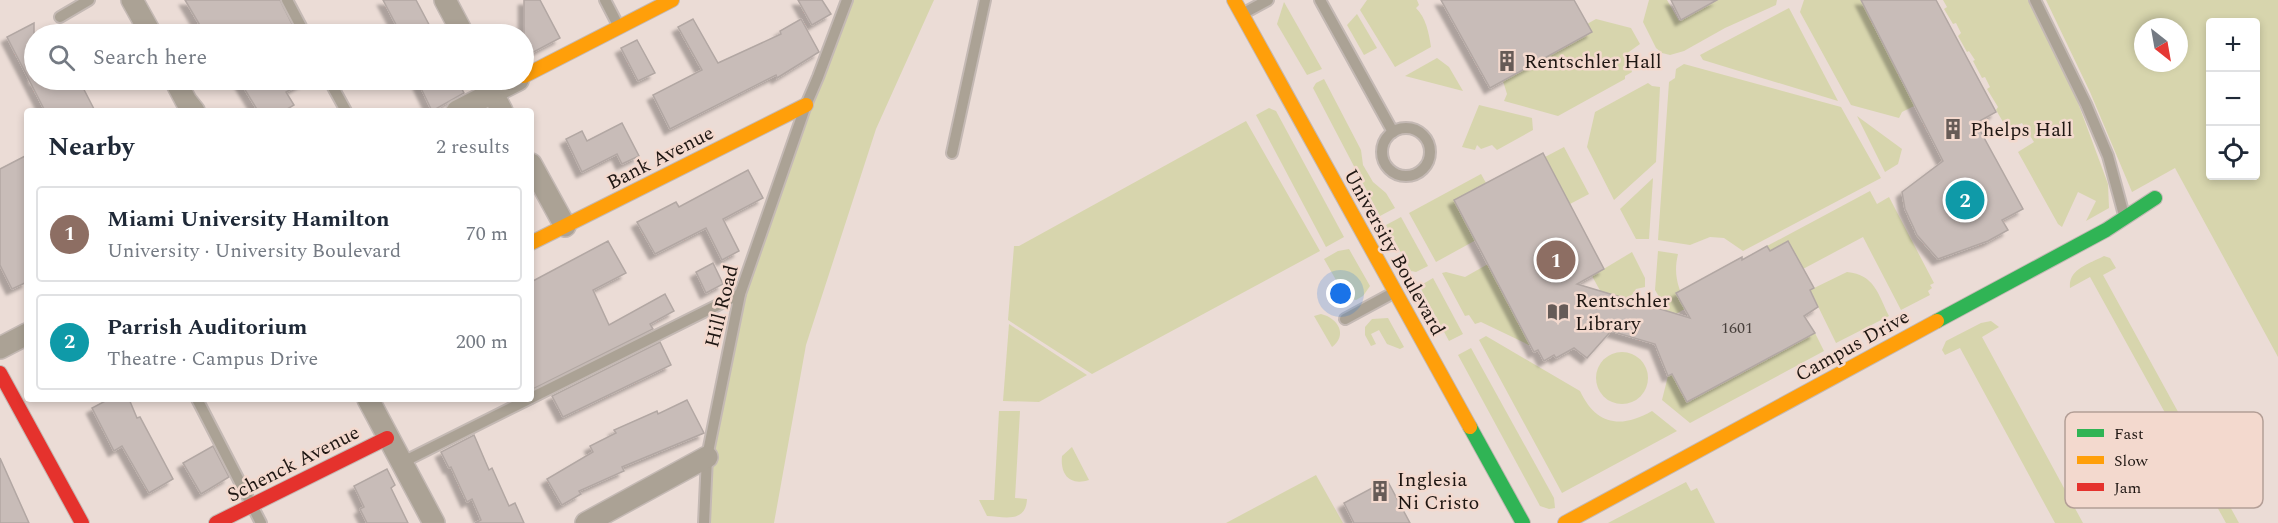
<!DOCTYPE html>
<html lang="en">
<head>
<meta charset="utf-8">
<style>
  body { margin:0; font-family:Spectral,serif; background:#f2f2f3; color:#1f2937 }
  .controls { position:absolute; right:18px; top:18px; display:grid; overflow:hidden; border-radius:6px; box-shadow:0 3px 9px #0003 }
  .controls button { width:54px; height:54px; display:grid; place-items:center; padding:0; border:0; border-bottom:2px solid #e0e1e3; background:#fff; color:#1f2937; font:30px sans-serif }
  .compass { position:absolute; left:2134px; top:18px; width:54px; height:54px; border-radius:50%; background:#fff; box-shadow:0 3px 9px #0003; rotate:149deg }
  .you { position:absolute; left:1341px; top:294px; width:21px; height:21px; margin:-15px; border:4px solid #fff; border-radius:50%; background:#1a73e8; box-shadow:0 0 0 9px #1a73e833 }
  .badge { display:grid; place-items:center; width:39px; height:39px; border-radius:50%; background:#1a73e8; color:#fff; font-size:20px; font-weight:700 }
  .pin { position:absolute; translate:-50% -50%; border:3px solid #fff; box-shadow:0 2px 6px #0006 }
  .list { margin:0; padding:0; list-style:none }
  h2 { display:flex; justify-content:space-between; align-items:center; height:78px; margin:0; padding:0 24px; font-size:26px }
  h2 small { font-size:20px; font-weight:400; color:#747a83 }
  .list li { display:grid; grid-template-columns:39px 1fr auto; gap:18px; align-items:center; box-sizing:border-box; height:96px; margin:0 12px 12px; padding:0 12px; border:2px solid #e0e1e3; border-radius:6px }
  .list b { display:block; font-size:22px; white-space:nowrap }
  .list p { margin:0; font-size:20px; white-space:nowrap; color:#747a83 }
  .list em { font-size:20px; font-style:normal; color:#747a83 }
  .icon { flex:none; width:33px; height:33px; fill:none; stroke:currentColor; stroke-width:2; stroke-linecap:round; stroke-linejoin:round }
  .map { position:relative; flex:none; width:2278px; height:523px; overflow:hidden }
  .search { position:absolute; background:#fff; box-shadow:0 3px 9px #0003; left:24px; top:24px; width:510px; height:66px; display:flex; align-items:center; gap:15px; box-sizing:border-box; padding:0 21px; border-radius:33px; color:#747a83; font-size:22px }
  .panel { position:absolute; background:#fff; box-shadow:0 3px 9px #0003; left:24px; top:108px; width:510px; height:294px; border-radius:6px }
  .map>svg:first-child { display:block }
</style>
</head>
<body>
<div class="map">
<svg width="2278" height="523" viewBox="0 0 2278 523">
  <defs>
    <filter id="shadow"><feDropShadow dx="-5.5" dy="5.5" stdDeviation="1.5" flood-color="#0004"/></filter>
  </defs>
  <rect width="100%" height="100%" fill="#ebdcd6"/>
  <g fill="#d7d5ad" fill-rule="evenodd">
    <polygon points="847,0 934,0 876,129 806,345 774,523 704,523 707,457 740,294"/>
    <path d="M1367 0H1417L1419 5 1416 8C1426 18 1429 33 1431 47L1395 67 1360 10Z"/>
    <polygon points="1649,0 1667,0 1679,21 1717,0 1777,0 1776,5 1725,28 1684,51 1670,55 1662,53 1656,48 1643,22"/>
    <polygon points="1804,0 1861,0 1915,102 1913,103 1914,106 1902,112 1899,118 1851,105 1800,12"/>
    <polygon points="1943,0 2028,0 2074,92 2108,184 2109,208 2086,221 2096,201 2078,192 2062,227 2058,224 2018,152 2034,142 2022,123 2009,129 2006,127 1996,110 1998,107 1987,89 1990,87 1985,77 1982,78 1973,61 1975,60 1969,51 1967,52 1958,36 1961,33 1956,23 1953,24 1944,9 1947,7"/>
    <path d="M2046 0H2278V357L2175 168 2132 192 2090 92ZM2210 22H2256V176H2210ZM2143 27H2179V63H2143Z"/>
    <polygon points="1284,2 1322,69 1307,75 1277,24"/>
    <polygon points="1789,8 1838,101 1703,60 1700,55"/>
    <polygon points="1357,14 1377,48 1364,55 1347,25"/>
    <polygon points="1596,19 1631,28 1640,44 1626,54 1632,72 1625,76 1625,79 1558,116 1504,101 1507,94 1503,81 1592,32 1587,24"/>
    <polygon points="1437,58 1449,67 1463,91 1405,76"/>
    <polygon points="1684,64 1841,107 1881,178 1743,251 1724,238 1710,237 1690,245 1658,240 1669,82 1675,78 1676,69"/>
    <polygon points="1324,79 1361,150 1363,165 1373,182 1386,193 1395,208 1380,216 1313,88 1316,83"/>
    <polygon points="1648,83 1652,86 1660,87 1656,162 1614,200 1587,147 1595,112"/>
    <polygon points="1479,105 1532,118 1533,130 1497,150 1492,145 1481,149 1477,145 1475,150 1462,147"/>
    <polygon points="1269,108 1276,111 1344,237 1326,247 1256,115"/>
    <polygon points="1857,116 1902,149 1898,164 1885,172"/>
    <polygon points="1246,121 1320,251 1092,374 1008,320 1014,246 1019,246"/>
    <polygon points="1564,147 1589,194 1570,204 1545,157"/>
    <polygon points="1481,174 1486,183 1454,200 1476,240 1436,262 1409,213"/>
    <polygon points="1653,178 1649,239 1636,239 1620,209"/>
    <polygon points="1870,191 1877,204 1889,197 1934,283 1930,285 1932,288 1928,291 1930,295 1901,310 1863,237 1803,269 1788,241 1770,251 1767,246"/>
    <polygon points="1401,217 1428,266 1416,272 1411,271 1386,225"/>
    <polygon points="1349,249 1370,286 1363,296 1356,300 1346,298 1344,294 1324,259 1338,251"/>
    <path d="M1658 251 1678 254C1673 275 1678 289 1688 307L1664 321 1667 311 1660 309 1661 300 1655 290Z"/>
    <polygon points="1632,252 1645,278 1645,287 1636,289 1629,299 1618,296 1613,314 1592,276"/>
    <path d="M2104 256 2110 258 2116 268 2103 275 2239 523H2226L2090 277 2070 288C2068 269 2089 264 2104 256Z"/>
    <polygon points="1488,264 1531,346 1481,322 1475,324 1469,315 1465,316 1442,273 1446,272 1465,277"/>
    <path d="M1847 272C1875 275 1878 294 1889 316L1836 343 1810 290Z"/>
    <polygon points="1433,278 1463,334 1449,341 1421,289 1423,284"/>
    <path d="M1321 314C1338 318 1348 335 1332 347L1314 316Z"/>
    <polygon points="1388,318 1404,347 1400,349 1387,344 1379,330 1371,334 1376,344 1371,346 1365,335 1365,327 1372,319"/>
    <polygon points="1991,321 1999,327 1982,337 2083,523 2055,523 1960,348 1945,355 1942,350 1946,341 1981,323"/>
    <polygon points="1009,324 1087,375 1039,402 1003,401"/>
    <polygon points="1815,333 1824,351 1690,423 1662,400 1668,376 1672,374 1687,402"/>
    <path d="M1486 336 1580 391C1596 425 1621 429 1652 411L1677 431 1562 493 1479 340Z"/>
    <polygon points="1471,348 1554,498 1555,508 1549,509 1540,506 1458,355"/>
    <circle cx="1622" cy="378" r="26"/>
    <path d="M999 411H1020L1015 498 1027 499C1026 523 1005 517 987 516L979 500H994Z"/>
    <path d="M1072 447 1089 480C1070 486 1060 475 1062 456Z"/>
    <polygon points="1316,475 1343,523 1226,523"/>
    <polygon points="1686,482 1691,491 1697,488 1715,523 1608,523"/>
  </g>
  <g fill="#c8bcb8" stroke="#b2a7a3" stroke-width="1.5" filter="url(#shadow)">
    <polygon points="185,0 280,0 297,34 205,34"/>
    <polygon points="383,0 416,0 434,34 401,34"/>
    <polygon points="524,0 540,0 560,38 524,57"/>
    <polygon points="798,0 822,0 831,14 812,25"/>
    <polygon points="1441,0 1574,0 1592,32 1490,88"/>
    <polygon points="1671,0 1717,0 1681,20"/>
    <polygon points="1861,0 1936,0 1996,112 1976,123 2023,209 2002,220 2008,230 1988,241 1938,259 1917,235 1905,209 1902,192 1943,161"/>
    <polygon points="693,19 718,63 781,34 780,31 801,19 819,52 777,78 776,75 670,129 653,95 702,70 678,27"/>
    <polygon points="34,23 34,80 79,80 95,111 45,111 7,37"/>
    <polygon points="637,40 655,73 638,81 621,48"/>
    <polygon points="239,80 308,80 286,92 294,105 284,111 258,111"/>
    <polygon points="417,80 457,80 464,93 432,111"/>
    <polygon points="622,123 639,156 622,164 617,154 582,172 566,139 582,131 587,141"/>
    <polygon points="1543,153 1604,269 1577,284 1690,318 1676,293 1742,257 1742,260 1767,246 1770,251 1788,241 1814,288 1810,290 1818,307 1804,316 1815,333 1687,402 1672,374 1668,376 1655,344 1611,331 1587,358 1574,348 1556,358 1554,355 1544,361 1538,350 1534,352 1454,200"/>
    <polygon points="27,155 27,282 12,289 0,265 0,169"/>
    <polygon points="748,170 763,198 723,219 739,251 722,260 706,228 655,254 637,222 676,202 679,207"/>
    <polygon points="608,241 626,273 593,290 609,325 665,294 674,311 650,324 653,329 531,390 531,282"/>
    <polygon points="713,263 723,284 706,293 696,272"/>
    <polygon points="660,342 671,365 563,417 552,396"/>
    <polygon points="109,399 129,399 137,418 140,417 173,479 149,493 122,446 114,451 92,408"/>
    <polygon points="687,400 704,433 622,467 624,471 579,491 581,494 562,505 547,479 593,452 590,446 616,433 614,430 657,411 658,414"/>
    <polygon points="474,435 489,470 492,468 509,506 515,503 524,523 475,523 481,520 472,499 467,502 451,467 449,468 441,452"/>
    <polygon points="213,446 229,477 201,494 183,463"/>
    <polygon points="0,458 29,523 0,523"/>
    <polygon points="387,469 395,485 391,488 408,523 367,523 360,509 364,507 354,486"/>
    <polygon points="1387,480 1410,523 1354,523 1344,503"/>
  </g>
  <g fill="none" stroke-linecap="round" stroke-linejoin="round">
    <defs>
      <g id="lane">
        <polyline points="287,0 305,34"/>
        <polyline points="605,0 619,27"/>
        <polyline points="1320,0 1393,132"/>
        <polyline points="2035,0 2086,104 2108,156 2124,215"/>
        <polyline points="1244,13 1268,0"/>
        <polyline points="60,17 89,0"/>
        <polyline points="329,80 346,111"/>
        <circle cx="1406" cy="152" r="24"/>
        <polyline points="952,153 985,0"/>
        <polyline points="1345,319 1395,292"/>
        <polyline points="531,398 740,294"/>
        <polyline points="197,399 261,523"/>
        <polyline points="401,463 529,399"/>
        <polyline points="704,523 707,457 740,294 806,105 818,77 847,0"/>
      </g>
      <g id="street">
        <polyline points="132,0 151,34"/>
        <polyline points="445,0 463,34"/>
        <polyline points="175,80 186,101 194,111"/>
        <polyline points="486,80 502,111"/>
        <polyline points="457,111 518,80"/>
        <polyline points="531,164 565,226"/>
        <polyline points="0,348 27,334"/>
        <polyline points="368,399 434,523"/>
        <polyline points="586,523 707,457"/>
      </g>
      <g id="fast">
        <polyline points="1937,321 2106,230 2155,198"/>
        <polyline points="1470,427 1523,523"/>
      </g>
      <g id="slow">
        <polyline points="1234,0 1470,427"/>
        <polyline points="524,76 672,0"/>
        <polyline points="531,243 806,105"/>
        <polyline points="1565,523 1937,321"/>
      </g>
      <g id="jam">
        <polyline points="0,373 82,523"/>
        <polyline points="216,523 387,438"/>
      </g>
    </defs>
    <use href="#lane" stroke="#c4b9b4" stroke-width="14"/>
    <use href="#street" stroke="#c4b9b4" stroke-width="24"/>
    <use href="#fast" stroke="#c4b9b4" stroke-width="16"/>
    <use href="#slow" stroke="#c4b9b4" stroke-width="16"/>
    <use href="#jam" stroke="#c4b9b4" stroke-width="16"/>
    <use href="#lane" stroke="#aba295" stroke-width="10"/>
    <use href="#street" stroke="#aba295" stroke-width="21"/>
    <use href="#fast" stroke="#30b455" stroke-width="14"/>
    <use href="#slow" stroke="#ff9f0a" stroke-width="14"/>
    <use href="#jam" stroke="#e5322d" stroke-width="14"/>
  </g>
  <defs>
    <symbol id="building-bare" viewBox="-9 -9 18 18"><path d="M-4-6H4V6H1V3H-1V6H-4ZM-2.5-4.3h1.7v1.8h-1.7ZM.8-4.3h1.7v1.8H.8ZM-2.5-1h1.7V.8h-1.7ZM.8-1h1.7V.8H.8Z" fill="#665b57" stroke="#f3d9ce" stroke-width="2.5" paint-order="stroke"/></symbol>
    <symbol id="library-bare" viewBox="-9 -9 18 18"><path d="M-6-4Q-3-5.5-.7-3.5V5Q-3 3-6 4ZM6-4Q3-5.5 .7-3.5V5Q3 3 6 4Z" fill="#665b57" stroke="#f3d9ce" stroke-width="2.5" paint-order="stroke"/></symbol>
  </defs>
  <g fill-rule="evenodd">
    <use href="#building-bare" x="1492" y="46" width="30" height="30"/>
    <use href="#building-bare" x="1938" y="114" width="30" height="30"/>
    <use href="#library-bare" x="1543" y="297" width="30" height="30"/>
    <use href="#building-bare" x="1365" y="476" width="30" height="30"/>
  </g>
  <g text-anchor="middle" stroke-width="5" stroke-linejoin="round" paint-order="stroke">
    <g font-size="16" fill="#48403c">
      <text x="1737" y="333">1601</text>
    </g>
    <g font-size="20" fill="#1e1612" stroke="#f3d9ce" text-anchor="start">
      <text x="1524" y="68">Rentschler Hall</text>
      <text x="1970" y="136">Phelps Hall</text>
      <text x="1575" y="307">Rentschler<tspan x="1575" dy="23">Library</tspan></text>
      <text x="1397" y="486">Inglesia<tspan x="1397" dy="23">Ni Cristo</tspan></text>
    </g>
    <g font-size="20" fill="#1e1612" stroke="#f3d9ce">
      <text transform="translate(660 157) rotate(-27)" y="7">Bank Avenue</text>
      <text transform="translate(1395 252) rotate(61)" y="7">University Boulevard</text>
      <text transform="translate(721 306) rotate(-76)" y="7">Hill Road</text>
      <text transform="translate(1852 345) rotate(-29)" y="7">Campus Drive</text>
      <text transform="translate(293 463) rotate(-27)" y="7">Schenck Avenue</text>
    </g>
  </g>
  <rect x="2065" y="412" width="198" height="96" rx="9" fill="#f3d9ce" stroke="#b39e96" stroke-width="1.5"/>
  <rect x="2077" y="429" width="27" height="8" fill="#30b455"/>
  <rect x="2077" y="456" width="27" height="8" fill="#ff9f0a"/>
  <rect x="2077" y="483" width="27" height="8" fill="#e5322d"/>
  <g font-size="16" fill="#1e1612">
    <text x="2114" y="439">Fast</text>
    <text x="2114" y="466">Slow</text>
    <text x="2114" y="493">Jam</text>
  </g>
</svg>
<div class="controls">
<button>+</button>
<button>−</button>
<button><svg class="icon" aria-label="locate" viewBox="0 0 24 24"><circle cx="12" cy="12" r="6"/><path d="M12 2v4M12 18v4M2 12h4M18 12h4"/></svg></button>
</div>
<svg class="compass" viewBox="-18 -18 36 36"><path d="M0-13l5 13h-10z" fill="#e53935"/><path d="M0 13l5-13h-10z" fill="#747a83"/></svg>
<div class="you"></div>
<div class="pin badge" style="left:1556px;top:260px;background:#8d6e63">1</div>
<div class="pin badge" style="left:1965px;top:200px;background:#0f9aa8">2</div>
<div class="search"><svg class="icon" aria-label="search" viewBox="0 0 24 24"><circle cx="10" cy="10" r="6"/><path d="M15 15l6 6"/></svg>Search here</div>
<section class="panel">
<h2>Nearby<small>2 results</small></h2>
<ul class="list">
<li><span class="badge" style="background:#8d6e63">1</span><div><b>Miami University Hamilton</b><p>University · University Boulevard</p></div><em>70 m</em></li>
<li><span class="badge" style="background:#0f9aa8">2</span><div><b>Parrish Auditorium</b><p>Theatre · Campus Drive</p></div><em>200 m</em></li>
</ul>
</section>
</div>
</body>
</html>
